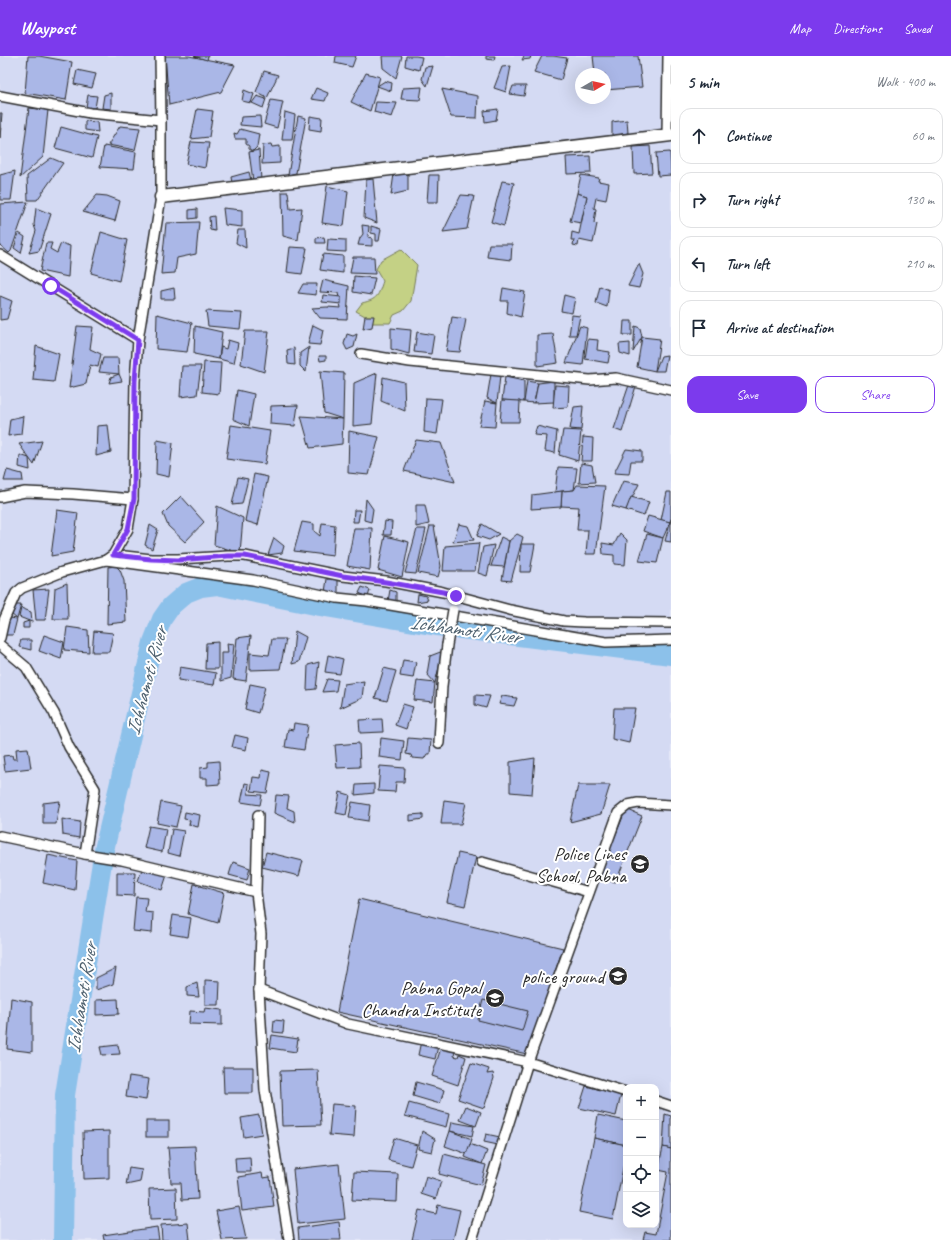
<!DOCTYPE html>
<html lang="en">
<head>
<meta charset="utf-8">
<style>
  body { margin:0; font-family:Caveat,sans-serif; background:#f2f2f3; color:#1f2937 }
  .controls { position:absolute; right:12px; bottom:12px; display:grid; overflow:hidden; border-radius:8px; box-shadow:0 4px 16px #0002 }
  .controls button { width:36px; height:36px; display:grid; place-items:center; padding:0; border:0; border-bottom:1px solid #e0e1e3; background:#fff; color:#1f2937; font:20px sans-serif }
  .compass { position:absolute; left:575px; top:12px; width:36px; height:36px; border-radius:50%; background:#fff; box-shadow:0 4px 16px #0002; rotate:81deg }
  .stop { position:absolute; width:12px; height:12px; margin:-9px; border:3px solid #7c3aed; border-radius:50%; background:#fff }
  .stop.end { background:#7c3aed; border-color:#fff; box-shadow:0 1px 4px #0008 }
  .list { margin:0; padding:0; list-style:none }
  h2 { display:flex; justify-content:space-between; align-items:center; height:52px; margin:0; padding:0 16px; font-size:17px }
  h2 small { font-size:13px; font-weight:400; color:#747a83 }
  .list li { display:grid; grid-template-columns:26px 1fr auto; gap:12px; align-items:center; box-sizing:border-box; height:56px; margin:0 8px 8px; padding:0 8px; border:1px solid #e0e1e3; border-radius:12px }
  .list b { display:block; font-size:15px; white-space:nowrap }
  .list em { font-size:13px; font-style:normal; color:#747a83 }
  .actions { display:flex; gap:8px; padding:12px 16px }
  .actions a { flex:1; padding:9px 0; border:1px solid #7c3aed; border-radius:12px; text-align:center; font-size:14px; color:#7c3aed }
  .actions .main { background:#7c3aed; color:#fff }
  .icon { flex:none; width:22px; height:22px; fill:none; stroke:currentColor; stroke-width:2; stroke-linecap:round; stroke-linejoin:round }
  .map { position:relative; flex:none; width:671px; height:1184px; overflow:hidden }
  header { display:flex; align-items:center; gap:24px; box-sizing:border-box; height:56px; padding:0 20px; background:#7c3aed; color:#fff }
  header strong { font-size:19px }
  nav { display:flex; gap:22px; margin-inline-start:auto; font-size:14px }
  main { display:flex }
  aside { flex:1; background:#fff }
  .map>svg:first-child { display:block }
</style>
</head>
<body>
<header>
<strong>Waypost</strong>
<nav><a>Map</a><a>Directions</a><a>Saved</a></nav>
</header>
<main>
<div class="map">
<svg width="671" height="1184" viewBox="0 0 671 1184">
  <rect width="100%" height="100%" fill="#e6e9f8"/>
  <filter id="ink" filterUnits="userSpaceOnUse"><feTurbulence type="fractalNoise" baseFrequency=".025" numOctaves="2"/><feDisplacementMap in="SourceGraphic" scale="8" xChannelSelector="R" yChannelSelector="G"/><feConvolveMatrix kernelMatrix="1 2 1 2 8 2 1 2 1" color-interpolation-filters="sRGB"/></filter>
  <g filter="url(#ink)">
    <path fill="#d4daf3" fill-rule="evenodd" d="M0 0H671V1184H0ZM581 18H605V42H581ZM626 1031H656V1169H626Z"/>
    <path fill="#c4d185" stroke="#787e58" d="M401 193 417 209 411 245 403 255 394 259 390 267H367L365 260 356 255 362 247C378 243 378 240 383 225L376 213 381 204Z"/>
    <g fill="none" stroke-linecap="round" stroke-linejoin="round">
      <polyline stroke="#8cc1ea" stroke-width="20" points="63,1184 65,1039 104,794 153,586 162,563 171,550 186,537 201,531 217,529 320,550 437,570 671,599"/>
    </g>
    <g fill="#aab7e7" stroke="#2b2b2b">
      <polygon points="28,0 39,0 72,6 66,44 25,37"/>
      <polygon points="165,0 189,0 235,9 221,36 169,49"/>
      <polygon points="194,0 208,0 207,4"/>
      <polygon points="336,0 356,0 352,11 335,7"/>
      <polygon points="382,0 402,0 396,22 383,12"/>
      <polygon points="406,0 416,0 422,1 419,14 405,10"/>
      <polygon points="486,0 495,0 494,4 486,3"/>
      <polygon points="524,0 531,0 530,3 522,4"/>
      <polygon points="542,0 553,0 567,2 561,24 534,16"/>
      <polygon points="593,0 638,0 642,31 605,34 605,18 595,18"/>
      <polygon points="433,10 427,30 422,23 425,11"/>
      <polygon points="511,10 506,36 494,32 502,11"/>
      <polygon points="77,14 96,18 92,32 74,28"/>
      <polygon points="264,15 278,19 267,42 256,36"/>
      <polygon points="366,17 380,21 370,55 351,46"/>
      <polygon points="385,25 392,27 391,35 377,30"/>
      <polygon points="513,30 526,30 524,40 510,38"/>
      <polygon points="422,31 420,44 401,43 403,32"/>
      <polygon points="316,32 328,37 325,45 311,43"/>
      <polygon points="442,33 478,40 477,62 451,61"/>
      <polygon points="244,34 254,38 251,47 242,45"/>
      <polygon points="111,37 111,53 102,52 104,39"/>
      <polygon points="88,39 97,40 95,52 86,51"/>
      <polygon points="257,40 266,43 263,52 252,47"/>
      <polygon points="271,44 283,46 277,72 264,68"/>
      <polygon points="376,46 397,47 392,61 374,56"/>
      <polygon points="29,52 48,54 43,101 20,122"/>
      <polygon points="197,53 213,55 209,81 191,83"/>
      <polygon points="498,53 496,64 485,66 484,55"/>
      <polygon points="285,56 295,59 292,84 282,84"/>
      <polygon points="0,57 2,57 0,82"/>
      <polygon points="260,60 261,71 240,69 241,61"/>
      <polygon points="298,60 306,62 296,117 288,119"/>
      <polygon points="310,60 322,62 321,75 309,73"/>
      <polygon points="627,64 628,77 612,80 612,66"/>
      <polygon points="85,65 97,66 98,76 85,74"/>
      <polygon points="120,70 140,72 135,94 108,89"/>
      <polygon points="61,71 97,81 92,102 55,92"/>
      <polygon points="240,73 259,78 257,91 253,95 249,93 249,90 246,88 246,83 235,83 234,77 237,78"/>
      <polygon points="191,86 209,87 205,112 186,108"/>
      <polygon points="271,88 272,91 280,90 280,107 262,108 263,89"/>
      <polygon points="104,90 136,96 134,113 100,111"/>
      <polygon points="650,90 652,117 634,118 633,91"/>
      <polygon points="259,94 261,124 253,125 249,96"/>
      <polygon points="670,96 671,119 658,120 656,97"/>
      <polygon points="590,100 591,117 567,118 566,101"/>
      <polygon points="51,102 63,107 37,144 28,144 27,120"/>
      <polygon points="15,115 11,144 0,144 0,119"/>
      <polygon points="249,116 251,124 232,127 231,121"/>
      <polygon points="394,118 408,118 408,135 391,139"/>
      <polygon points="429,119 439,119 438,146 427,146"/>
      <polygon points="581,119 599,122 598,125 609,127 606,144 596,142 594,152 596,153 594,167 597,168 593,187 579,184 578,190 573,189 574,184 571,184 572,176 579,178 587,140 577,137"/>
      <polygon points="373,123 377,167 364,162 366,124"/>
      <polygon points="502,125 514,127 504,170 491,166"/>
      <polygon points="327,130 348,135 344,170 322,167"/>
      <polygon points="282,136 288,136 290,153 302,152 298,184 283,180"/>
      <polygon points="577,137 587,140 581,167 570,165"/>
      <polygon points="97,139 107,140 120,145 115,165 83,156"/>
      <polygon points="461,139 474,140 467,173 443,176"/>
      <polygon points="28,146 11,195 9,197 0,189 0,148"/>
      <polygon points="36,152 51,158 39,195 29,197 36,175 34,169"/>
      <polygon points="223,152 242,154 242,171 225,169"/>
      <polygon points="197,153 197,162 189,163 189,154"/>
      <polygon points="214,160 215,175 210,174 209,161"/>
      <polygon points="199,166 196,198 177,202 175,217 161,218 166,167"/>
      <polygon points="362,169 369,170 368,181 372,182 372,190 358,189 360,182 363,178"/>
      <polygon points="371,170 381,173 379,185 376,185 376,178 371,177"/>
      <polygon points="238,174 245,174 246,192 236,187"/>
      <polygon points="101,176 127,184 119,225 91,217"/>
      <polygon points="19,177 25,181 21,197 14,192"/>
      <polygon points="324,181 325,187 316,187 316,182"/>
      <polygon points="328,183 346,184 346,196 327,195"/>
      <polygon points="46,187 52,187 50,193 57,197 61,187 70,190 68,221 40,215"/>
      <polygon points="489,188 512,188 511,204 487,201"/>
      <polygon points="290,191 307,192 302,218 287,216"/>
      <polygon points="323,198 343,200 343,217 320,214"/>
      <polygon points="353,201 374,201 375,218 350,217"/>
      <polygon points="639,208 643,218 639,232 628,230"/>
      <polygon points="354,220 375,222 371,239 353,236"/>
      <polygon points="323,224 349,230 347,263 320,262 312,252 327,251 341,252 338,237 320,236"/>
      <polygon points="303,228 317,228 316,239 298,237"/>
      <polygon points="600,230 609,234 607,251 596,247"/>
      <polygon points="174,232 175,243 161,243 161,235"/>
      <polygon points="503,232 525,236 521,261 507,257 508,245 501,245"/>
      <polygon points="323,239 341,241 341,248 322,246"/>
      <polygon points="564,239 575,242 572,257 561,255"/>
      <polygon points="0,240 12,245 7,263 0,264"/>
      <polygon points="206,255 242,257 240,273 208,270"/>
      <polygon points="157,258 192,267 187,296 156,293"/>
      <polygon points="572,259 580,260 576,279 569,279"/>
      <polygon points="365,260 374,260 372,271 363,273"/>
      <polygon points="452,261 466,263 460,296 446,295"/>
      <polygon points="624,265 632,265 632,279 623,279"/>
      <polygon points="313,269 323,274 320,289 308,288"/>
      <polygon points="77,270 93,271 90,293 101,298 98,311 90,309 86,328 69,332"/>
      <polygon points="195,270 222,276 219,303 194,298"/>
      <polygon points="580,270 587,272 583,309 566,307"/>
      <polygon points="635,270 640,272 642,281 633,296"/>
      <polygon points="391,272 411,274 409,298 391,293"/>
      <polygon points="245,275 269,275 264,316 241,308"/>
      <polygon points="417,276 434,279 431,298 414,296"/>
      <polygon points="347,278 353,280 357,278 354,291 347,294 344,288"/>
      <polygon points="553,278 558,307 537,310 537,279"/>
      <polygon points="642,281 660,283 655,315 637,311"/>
      <polygon points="588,283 598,284 597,294 610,296 608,307 585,303"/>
      <polygon points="228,284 238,287 234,307 219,303 221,291 226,293"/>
      <polygon points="630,287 630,300 620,297 619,288"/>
      <polygon points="36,290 59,298 54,326 33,324"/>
      <polygon points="309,291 306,316 300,310 300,297"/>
      <polygon points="294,292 295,309 288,308 287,294"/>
      <polygon points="667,299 664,315 655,315 661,300"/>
      <polygon points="319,300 326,300 326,304 320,305"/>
      <polygon points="103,302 118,302 119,318 99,316"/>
      <polygon points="204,306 221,307 219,338 202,336"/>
      <polygon points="182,310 201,310 197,339 180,341"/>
      <polygon points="320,315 344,317 343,363 324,357"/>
      <polygon points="377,317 372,368 353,370 354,327"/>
      <polygon points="119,318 122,325 109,327 111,321"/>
      <polygon points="491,318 500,320 497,347 487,342"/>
      <polygon points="383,321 404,326 405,355 381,345"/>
      <polygon points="505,321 524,325 524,346 502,344"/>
      <polygon points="527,325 538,327 534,347 524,346"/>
      <polygon points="554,325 554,346 534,347 538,327"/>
      <polygon points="555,329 569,330 568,351 553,352"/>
      <polygon points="629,329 636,330 622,376 614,373"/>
      <polygon points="237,334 254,338 249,370 233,363"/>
      <polygon points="426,342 442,343 437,378 424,376"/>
      <polygon points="502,344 520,345 519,366 500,366"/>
      <polygon points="485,345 497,347 495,371 479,370"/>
      <polygon points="298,349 295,370 270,368 271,350"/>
      <polygon points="583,350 581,374 570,373 574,351"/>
      <polygon points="23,360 21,378 8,380 10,363"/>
      <polygon points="301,360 343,363 342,388 310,392"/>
      <polygon points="108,369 111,396 96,400 97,370"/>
      <polygon points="231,369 270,375 265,408 226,403"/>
      <polygon points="537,370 557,375 555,397 545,395 547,380 534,379"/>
      <polygon points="563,374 581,375 578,405 559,399"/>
      <polygon points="349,375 379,381 369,419 348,417"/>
      <polygon points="583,381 593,382 592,405 581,405"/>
      <polygon points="157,384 173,387 169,421 156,418"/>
      <polygon points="416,384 441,387 455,426 404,415"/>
      <polygon points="42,385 34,409 19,388"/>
      <polygon points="626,393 642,395 642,405 631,405 629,418 614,417"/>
      <polygon points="20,399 29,402 30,414 19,411"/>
      <polygon points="581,407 592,409 595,426 579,427"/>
      <polygon points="558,411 577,412 574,434 555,436"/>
      <polygon points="7,414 22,418 23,425 4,425"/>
      <polygon points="254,418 268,421 258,469 245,465"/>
      <polygon points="238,421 248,423 242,448 232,449"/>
      <polygon points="623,425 639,428 626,454 612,450"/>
      <polygon points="577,429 605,430 596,498 586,498 588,474 577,474 579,451 561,450 562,435 574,434"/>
      <polygon points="562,435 561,451 531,453 532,439"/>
      <polygon points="667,436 671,436 671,462 670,466 661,464"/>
      <polygon points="181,440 204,466 185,486 168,470 163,458"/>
      <polygon points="631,441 649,446 644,460 626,454"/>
      <polygon points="366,443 373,453 371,466 364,464"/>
      <polygon points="416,449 425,449 429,468 416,471"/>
      <polygon points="217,450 243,462 240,497 214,489"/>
      <polygon points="57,454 78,457 73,496 51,500"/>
      <polygon points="354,454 360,454 358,466 353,466"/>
      <polygon points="648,460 670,466 663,482 643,475"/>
      <polygon points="671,463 671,486 665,485"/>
      <polygon points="385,465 392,466 391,479 383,479"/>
      <polygon points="302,466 314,468 314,475 320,480 322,467 335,469 333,500 294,495"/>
      <polygon points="459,468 468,470 474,484 453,486"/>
      <polygon points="482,468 499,478 489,484 477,480"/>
      <polygon points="150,469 158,474 152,493 145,489"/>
      <polygon points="430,470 434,470 441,510 438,521 418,517"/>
      <polygon points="354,472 372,472 370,514 347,510"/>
      <polygon points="417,473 426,473 416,518 405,517"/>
      <polygon points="620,477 627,484 625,509 614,508 614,499 603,498 602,487 614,489"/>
      <polygon points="517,478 523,481 511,525 502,524 509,485"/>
      <polygon points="647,478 663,482 657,507 639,505"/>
      <polygon points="385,480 409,486 402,521 378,514"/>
      <polygon points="501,481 509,485 504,511 491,510"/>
      <polygon points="274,482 284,490 282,497 268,499"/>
      <polygon points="479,487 475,515 443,515 445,490"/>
      <polygon points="521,488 535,488 530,516 520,516"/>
      <polygon points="494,489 487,520 478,517 483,491"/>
      <polygon points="116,510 120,514 124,525 126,566 107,568 108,511"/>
      <polygon points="327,523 338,523 338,539 325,536"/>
      <polygon points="67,527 68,563 53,563 55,532"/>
      <polygon points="362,531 370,534 368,541 359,537"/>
      <polygon points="49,533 45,564 36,564 33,534"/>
      <polygon points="390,534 396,536 396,546 388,545"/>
      <polygon points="418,538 426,540 428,544 417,546"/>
      <polygon points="15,549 21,549 17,563 11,558"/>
      <polygon points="21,552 31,556 32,566 19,561"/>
      <polygon points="10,562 17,563 13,579 5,579"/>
      <polygon points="29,565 29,572 23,572 23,567"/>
      <polygon points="67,571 88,574 89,596 64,594"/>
      <polygon points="94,575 113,577 109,596 92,596"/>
      <polygon points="295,575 306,581 299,606 292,608"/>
      <polygon points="44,579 64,586 61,603 39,595"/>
      <polygon points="251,580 246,625 233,623 237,582"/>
      <polygon points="272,583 286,583 280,613 250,614 250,597 269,599"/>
      <polygon points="21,584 31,584 31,594 19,591"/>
      <polygon points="218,586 218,613 205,613 206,587"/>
      <polygon points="227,587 234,588 231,622 221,625 221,597 228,597"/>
      <polygon points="443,595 435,627 427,618 430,600"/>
      <polygon points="328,599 343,603 340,618 325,616"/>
      <polygon points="403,604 416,606 413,622 400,620"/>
      <polygon points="319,606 316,633 307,634 308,609"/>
      <polygon points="180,611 216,617 214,629 178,624"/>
      <polygon points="384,612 396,615 387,645 375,642"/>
      <polygon points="327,623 338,624 336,635 322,636"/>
      <polygon points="364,625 362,642 340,652 344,628"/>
      <polygon points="417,625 435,627 433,646 414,644"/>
      <polygon points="250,628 265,631 258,657 245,653"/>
      <polygon points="475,639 490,640 486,652 475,649"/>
      <polygon points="502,640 517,642 514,650 499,648"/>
      <polygon points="403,648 413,651 406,673 395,669"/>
      <polygon points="614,652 635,652 629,687 612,683"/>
      <polygon points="382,663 383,676 360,677 359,664"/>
      <polygon points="294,667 308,669 304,694 285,691 288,673 293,674"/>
      <polygon points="235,679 248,682 246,694 232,691"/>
      <polygon points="381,682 404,685 402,704 379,701"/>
      <polygon points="408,682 431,684 430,698 427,698 424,703 412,702 411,699 406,698"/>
      <polygon points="359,687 360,711 337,712 335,689"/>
      <polygon points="28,692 31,712 5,715 3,700 12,699 13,703 17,703 16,693"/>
      <polygon points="535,702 532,738 510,736 510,706"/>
      <polygon points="219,705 220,728 207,729 207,722 200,722 200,712 208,711 208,706"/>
      <polygon points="380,710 405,712 404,726 396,726 395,736 378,735"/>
      <polygon points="262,714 271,716 267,737 251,735 253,721 261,722"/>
      <polygon points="245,727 249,728 248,738 262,739 260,749 241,746"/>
      <polygon points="374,728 374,737 355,739 356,729"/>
      <polygon points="578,729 610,729 601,758 570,766"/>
      <polygon points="340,736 350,739 346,759 336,757"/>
      <polygon points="276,739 289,740 287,752 294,755 295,766 274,757"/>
      <polygon points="444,744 466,747 461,768 441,768"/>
      <polygon points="60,745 56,768 43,768 43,747"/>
      <polygon points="161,746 181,750 176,771 157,767"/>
      <polygon points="352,746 370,749 368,765 349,762"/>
      <polygon points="626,753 642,760 616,826 598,823"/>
      <polygon points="185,756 200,759 198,771 189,769 190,764 184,763"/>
      <polygon points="423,758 423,763 410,765 410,759"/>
      <polygon points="62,763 80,766 79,782 63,779"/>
      <polygon points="149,770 166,773 162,796 144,792"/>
      <polygon points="172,773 184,775 179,800 168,797"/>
      <polygon points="266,796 303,805 299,820 262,811"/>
      <polygon points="458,797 476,801 465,850 447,846"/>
      <polygon points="48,799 77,805 75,834 43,827"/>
      <polygon points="233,806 250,812 247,824 229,819"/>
      <polygon points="142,813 167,819 162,834 138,825"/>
      <polygon points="117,816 135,816 134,840 117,839"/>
      <polygon points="194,828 224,837 218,867 188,858"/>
      <polygon points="136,841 147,842 145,856 153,857 152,877 133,875"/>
      <polygon points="359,843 563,892 527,998 337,956"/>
      <polygon points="173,859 191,862 188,881 170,878"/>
      <polygon points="116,912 113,928 96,934 96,922"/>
      <polygon points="205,924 220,925 219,949 205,949"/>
      <polygon points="197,927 199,941 187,940 187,931"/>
      <polygon points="11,942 32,946 32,996 7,993"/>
      <polygon points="118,943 119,958 96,959 96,944"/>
      <polygon points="483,944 528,955 522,975 478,964"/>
      <polygon points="205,952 222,954 222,969 189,968 190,955 204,956"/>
      <polygon points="274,964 284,965 283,977 273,976"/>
      <polygon points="272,979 298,983 296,996 270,992"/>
      <polygon points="421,985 438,990 435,1003 418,999"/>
      <polygon points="118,989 120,998 102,999 100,991"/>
      <polygon points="441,992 455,996 454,1000 458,1001 459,998 466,1001 458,1029 432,1020"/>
      <polygon points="471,1007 489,1013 487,1018 493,1017 494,1022 484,1052 458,1043"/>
      <polygon points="223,1011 253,1011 253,1037 224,1037"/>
      <polygon points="318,1014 321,1069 282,1070 280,1015"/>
      <polygon points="129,1020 149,1023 146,1044 126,1041"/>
      <polygon points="416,1026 444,1034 440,1048 413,1040"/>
      <polygon points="586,1030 621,1039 616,1060 579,1052"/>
      <polygon points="409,1047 449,1058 446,1071 405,1060"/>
      <polygon points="332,1048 356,1050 354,1081 329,1079"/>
      <polygon points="466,1050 481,1056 476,1070 460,1064"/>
      <polygon points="665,1058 671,1060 671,1093 663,1091"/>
      <polygon points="259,1059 262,1078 244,1081 241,1062"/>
      <polygon points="598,1059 626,1065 626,1089 594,1082"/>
      <rect x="146" y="1065" width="23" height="16"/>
      <polygon points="452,1066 474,1070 472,1080 450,1075"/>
      <polygon points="109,1075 109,1122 84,1123 83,1076"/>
      <polygon points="422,1075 435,1083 432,1096 418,1093"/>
      <polygon points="450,1075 472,1083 467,1098 445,1090"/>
      <polygon points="486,1078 500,1081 498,1089 484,1086"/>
      <polygon points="394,1082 417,1089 411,1110 388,1104"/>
      <polygon points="594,1082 626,1089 626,1097 613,1163 579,1156"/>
      <polygon points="470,1088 487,1095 482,1108 465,1101"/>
      <polygon points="195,1090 198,1143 182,1144 181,1127 171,1127 168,1091"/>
      <polygon points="663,1091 671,1093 671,1184 643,1184 645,1176 656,1178 668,1116 658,1114"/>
      <polygon points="444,1098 486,1109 481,1129 439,1118"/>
      <polygon points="250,1101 251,1116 236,1116 235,1102"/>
      <polygon points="339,1108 345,1163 298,1168 293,1113"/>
      <polygon points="129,1112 142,1114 140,1126 126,1129"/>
      <polygon points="354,1116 398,1118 397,1146 352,1144"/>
      <polygon points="262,1117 263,1122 270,1121 274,1151 242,1155 238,1121"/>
      <polygon points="426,1120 441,1125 436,1143 421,1138"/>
      <polygon points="176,1132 177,1163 150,1164 149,1133"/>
      <polygon points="438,1149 460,1154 453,1184 412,1184 419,1154 436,1158"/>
      <polygon points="239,1151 246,1183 222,1184 216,1155"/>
      <polygon points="339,1166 341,1184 299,1184 298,1172"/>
      <polygon points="188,1167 190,1184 162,1184 161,1169"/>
      <polygon points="157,1171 159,1184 104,1184 103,1179"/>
    </g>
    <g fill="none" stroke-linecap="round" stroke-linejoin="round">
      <defs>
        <g id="street">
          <polyline points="0,40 90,57 161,64"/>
          <polyline points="667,80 668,0"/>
          <polyline points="0,199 138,284"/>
          <polyline points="361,298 410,306 590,324 616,322 671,334"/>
          <polyline points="0,441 25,436 73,438 133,443"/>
          <polyline points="125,500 151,503 178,503 228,500 245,500 343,520 386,525 443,536 510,554 564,565 584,566 671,567"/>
          <polyline points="106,504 253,524 337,542 367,545 606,586 671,584"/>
          <polyline points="0,582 4,564 16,537 22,532 62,516 106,504 113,499 128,473 133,443 135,325 138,284 161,141 161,64 160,0"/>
          <polyline points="0,589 26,611 54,657 69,691 95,733 85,798"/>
          <polyline points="439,687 442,630 447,589"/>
          <polyline points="258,759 256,836 261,878 259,934 265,1034 289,1184"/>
          <polyline points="0,780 85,798 122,804 256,836"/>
          <polyline points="482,806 589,836"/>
          <polyline points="259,934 348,968 528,1006 626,1036"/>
          <polyline points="656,1045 671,1050"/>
          <polyline points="472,1184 528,1006 618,757 628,749 638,747 671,749"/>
        </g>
        <polyline id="secondary" points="161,141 671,79"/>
      </defs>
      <use href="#street" stroke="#2b2b2b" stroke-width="12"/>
      <use href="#secondary" stroke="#2b2b2b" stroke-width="15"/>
      <use href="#street" stroke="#fff" stroke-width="9"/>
      <use href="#secondary" stroke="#fff" stroke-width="12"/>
      <defs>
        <polyline id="street-bridge" points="447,589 453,554"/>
      </defs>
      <use href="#street-bridge" stroke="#2b2b2b" stroke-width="12" stroke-linecap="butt"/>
      <use href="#street-bridge" stroke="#fff" stroke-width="9"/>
    </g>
  </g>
  <g fill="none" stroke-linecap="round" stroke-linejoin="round" filter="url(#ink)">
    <polyline stroke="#7c3aed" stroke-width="5" points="51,230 138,284 135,325 134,443 128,473 113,499 151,503 178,504 228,500 245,500 343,520 386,526 443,536 456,540"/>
  </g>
  <defs>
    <symbol id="school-disc" viewBox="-11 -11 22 22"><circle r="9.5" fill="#2b2b2b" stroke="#fff"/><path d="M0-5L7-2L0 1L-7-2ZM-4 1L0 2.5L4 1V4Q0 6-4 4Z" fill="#fff"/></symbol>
    <symbol id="university-disc" viewBox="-11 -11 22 22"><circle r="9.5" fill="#2b2b2b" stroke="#fff"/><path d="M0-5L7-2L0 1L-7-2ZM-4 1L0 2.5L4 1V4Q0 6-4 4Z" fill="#fff"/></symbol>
  </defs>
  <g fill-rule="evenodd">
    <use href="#school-disc" x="629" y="797" width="22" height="22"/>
    <use href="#university-disc" x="607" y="909" width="22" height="22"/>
    <use href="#school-disc" x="484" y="931" width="22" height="22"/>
  </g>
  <g text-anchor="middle" stroke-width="4" stroke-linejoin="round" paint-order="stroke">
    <g font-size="19" fill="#2b2b2b" stroke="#fff" text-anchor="end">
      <text x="626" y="804">Police Lines<tspan x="626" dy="22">School, Pabna</tspan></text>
      <text x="604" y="927">police ground</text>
      <text x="481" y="938">Pabna Gopal<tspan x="481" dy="22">Chandra Institute</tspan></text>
    </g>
    <g font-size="20" font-style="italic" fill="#4d606e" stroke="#fff">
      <text transform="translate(465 573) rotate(8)" y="7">Ichhamoti River</text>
      <text transform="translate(146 625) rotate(-75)" y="7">Ichhamoti River</text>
      <text transform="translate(81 942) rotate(-81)" y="7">Ichhamoti River</text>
    </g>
  </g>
</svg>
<div class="controls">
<button>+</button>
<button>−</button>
<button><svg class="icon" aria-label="locate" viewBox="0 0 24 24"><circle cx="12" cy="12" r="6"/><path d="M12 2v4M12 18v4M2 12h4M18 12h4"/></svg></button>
<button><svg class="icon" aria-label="layers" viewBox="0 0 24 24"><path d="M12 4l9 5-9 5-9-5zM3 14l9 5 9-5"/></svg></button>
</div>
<svg class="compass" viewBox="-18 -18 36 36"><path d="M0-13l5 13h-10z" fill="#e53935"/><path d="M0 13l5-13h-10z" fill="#747a83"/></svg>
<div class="stop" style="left:51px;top:230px"></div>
<div class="stop end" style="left:456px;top:540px"></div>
</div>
<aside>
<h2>5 min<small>Walk · 400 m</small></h2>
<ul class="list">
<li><svg class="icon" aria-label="ahead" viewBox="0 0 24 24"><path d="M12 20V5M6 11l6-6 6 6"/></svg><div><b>Continue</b></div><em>60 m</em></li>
<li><svg class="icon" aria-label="right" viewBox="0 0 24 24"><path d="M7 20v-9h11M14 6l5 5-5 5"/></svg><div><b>Turn right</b></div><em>130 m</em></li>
<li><svg class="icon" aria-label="left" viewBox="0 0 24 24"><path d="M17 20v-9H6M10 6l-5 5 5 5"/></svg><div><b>Turn left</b></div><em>210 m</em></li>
<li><svg class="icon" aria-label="arrive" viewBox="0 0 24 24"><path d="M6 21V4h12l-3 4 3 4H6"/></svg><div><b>Arrive at destination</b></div></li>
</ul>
<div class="actions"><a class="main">Save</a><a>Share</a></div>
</aside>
</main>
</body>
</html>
